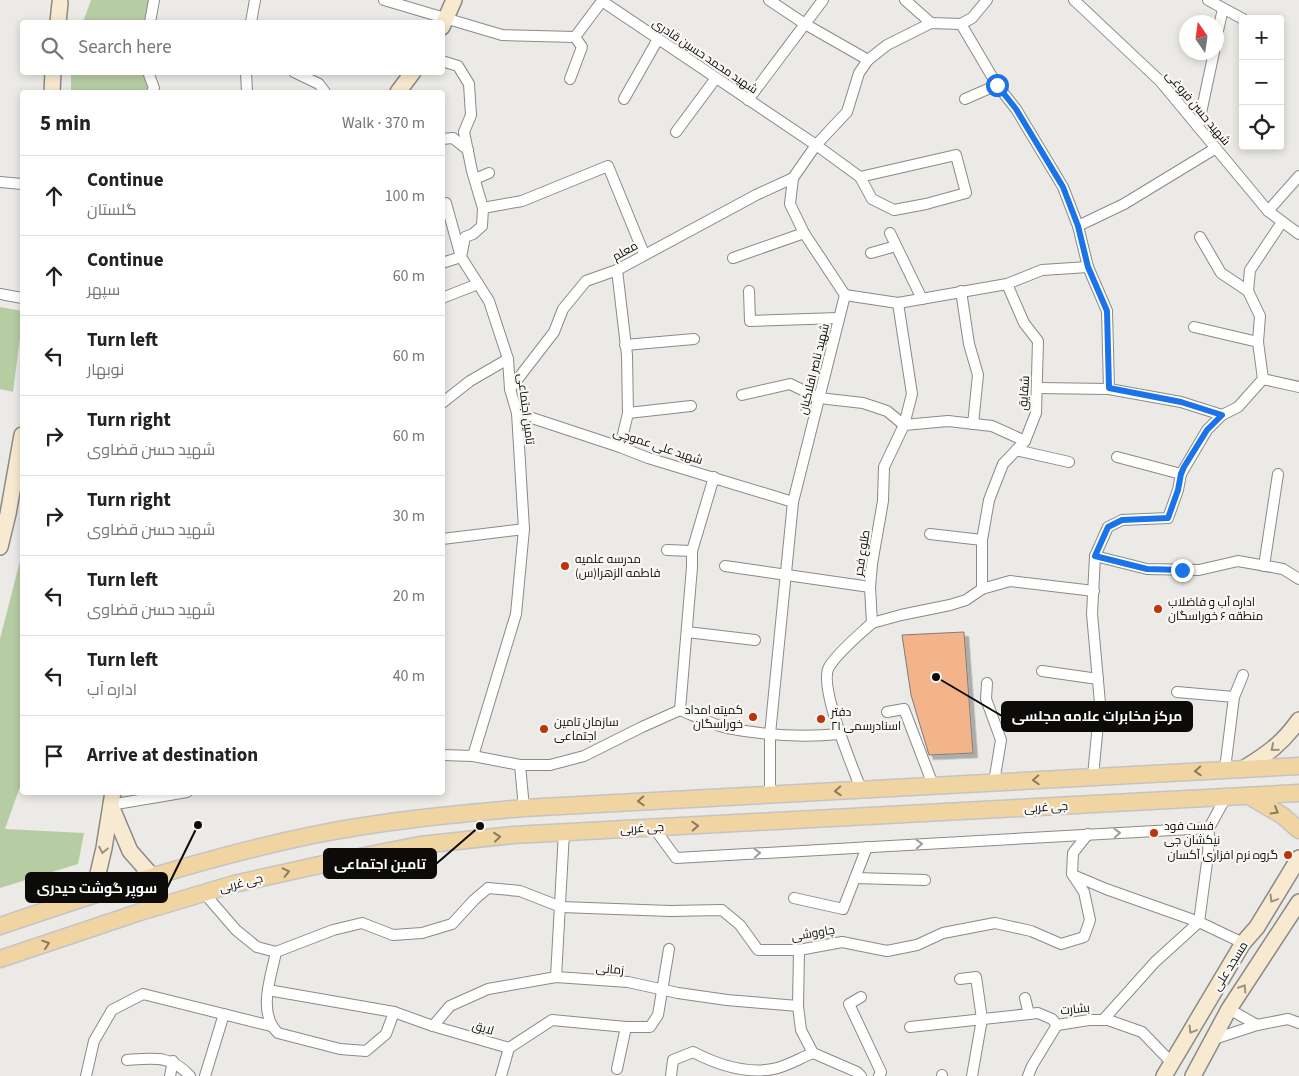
<!DOCTYPE html>
<html lang="en">
<head>
<meta charset="utf-8">
<style>
  body { margin:0; font-family:"Source Sans 3",Cairo,sans-serif; background:#f6f6f6; color:#222 }
  .controls { position:absolute; right:15px; top:15px; display:grid; overflow:hidden; border-radius:5px; box-shadow:0 2px 8px #0003 }
  .controls button { width:45px; height:45px; display:grid; place-items:center; padding:0; border:0; border-bottom:1px solid #e0e0e0; background:#fff; color:#222; font:25px sans-serif }
  .compass { position:absolute; left:1179px; top:15px; width:45px; height:45px; border-radius:50%; background:#fff; box-shadow:0 2px 8px #0003; rotate:347deg }
  .stop { position:absolute; width:15px; height:15px; margin:-11px; border:4px solid #1a73e8; border-radius:50%; background:#fff }
  .stop.end { background:#1a73e8; border-color:#fff; box-shadow:0 1px 5px #0008 }
  .list { margin:0; padding:0; list-style:none }
  h2 { display:flex; justify-content:space-between; align-items:center; height:65px; margin:0; padding:0 20px; font-size:21px }
  h2 small { font-size:16px; font-weight:400; color:#767676 }
  .list li { display:grid; grid-template-columns:32px 1fr auto; gap:15px; align-items:center; box-sizing:border-box; height:80px; padding:0 20px; border-top:1px solid #e0e0e0 }
  .list b { display:block; font-size:19px; white-space:nowrap }
  .list p { margin:0; font-size:16px; white-space:nowrap; color:#767676 }
  .list em { font-size:16px; font-style:normal; color:#767676 }
  .icon { flex:none; width:28px; height:28px; fill:none; stroke:currentColor; stroke-width:2; stroke-linecap:round; stroke-linejoin:round }
  .map { position:relative; flex:none; width:1299px; height:1076px; overflow:hidden }
  .search { position:absolute; background:#fff; box-shadow:0 2px 8px #0003; left:20px; top:20px; width:425px; height:55px; display:flex; align-items:center; gap:12px; box-sizing:border-box; padding:0 18px; border-radius:5px; color:#767676; font-size:19px }
  .panel { position:absolute; background:#fff; box-shadow:0 2px 8px #0003; left:20px; top:90px; width:425px; height:705px; border-radius:5px }
  .map>svg:first-child { display:block }
</style>
</head>
<body>
<div class="map">
<svg width="1299" height="1076" viewBox="0 0 1299 1076">
  <defs>
    <filter id="shadow"><feDropShadow dx="4.5" dy="4.5" stdDeviation="0" flood-color="#0004"/></filter>
  </defs>
  <rect width="100%" height="100%" fill="#ebeae6"/>
  <g fill="#b6cda4">
    <polygon points="91,0 153,0 149,22 83,22"/>
    <polygon points="71,73 153,73 147,92 71,92"/>
    <polygon points="0,307 22,311 22,322 13,392 0,389"/>
    <polygon points="22,553 22,781 5,829 84,833 78,864 0,888 0,639"/>
  </g>
  <polygon fill="#f4b48a" stroke="#7f7b79" filter="url(#shadow)" points="964,632 973,753 929,755 911,695 902,635"/>
  <g fill="none" stroke-linecap="round" stroke-linejoin="round">
    <defs>
      <g id="street">
        <polyline points="384,0 502,35 575,37 602,1 816,145 860,177 872,199 894,210 926,204 966,193 956,155 860,177"/>
        <polyline points="769,0 805,24 868,60"/>
        <polyline points="905,0 931,23"/>
        <polyline points="1074,0 1160,81 1268,211 1299,234"/>
        <polyline points="1208,0 1243,19"/>
        <polyline points="150,22 154,0"/>
        <polyline points="251,22 255,0"/>
        <polyline points="961,24 997,85 1016,109 1063,187 1078,226 1088,267 1107,311 1109,389"/>
        <polyline points="1216,39 1223,9"/>
        <polyline points="442,61 458,66 469,84 471,115 464,132 472,171 483,208 482,226 473,234 465,237 461,257 489,301 508,359 510,389 517,413 524,529 516,614 473,756"/>
        <polyline points="148,72 154,88 152,92"/>
        <polyline points="246,72 247,92"/>
        <polyline points="294,72 319,84 325,92"/>
        <polyline points="570,79 582,47 575,37"/>
        <polyline points="624,99 658,39"/>
        <polyline points="965,99 997,85"/>
        <polyline points="748,100 823,0"/>
        <polyline points="1198,127 1214,52"/>
        <polyline points="676,132 716,78"/>
        <polyline points="442,139 453,138 468,150"/>
        <polyline points="475,179 489,173"/>
        <polyline points="0,182 22,184"/>
        <polyline points="442,204 446,203 461,257 442,263"/>
        <polyline points="483,208 522,201 608,166 644,254"/>
        <polyline points="1268,211 1299,176"/>
        <polyline points="1078,226 1124,204 1216,148"/>
        <polyline points="890,233 922,299"/>
        <polyline points="1200,237 1221,273 1248,291"/>
        <polyline points="871,253 896,246"/>
        <polyline points="733,258 804,233"/>
        <polyline points="617,270 627,355 628,413 620,447"/>
        <polyline points="749,291 750,321 839,318"/>
        <polyline points="961,291 969,344 978,375 973,424"/>
        <polyline points="0,294 22,298"/>
        <polyline points="845,295 898,303 1007,284 1042,270 1088,267"/>
        <polyline points="442,298 478,284"/>
        <polyline points="1194,327 1258,342"/>
        <polyline points="625,345 694,339"/>
        <polyline points="1263,379 1299,387"/>
        <polyline points="1038,388 1109,389 1181,402 1222,415"/>
        <polyline points="510,389 554,332 563,309 586,281 617,270 756,195 793,178"/>
        <polyline points="742,395 790,384 819,398 863,403 887,411 904,425 948,421 992,426 1025,441"/>
        <polyline points="442,403 470,381 508,359"/>
        <polyline points="517,413 620,447 648,458 793,502"/>
        <polyline points="628,413 691,406"/>
        <polyline points="1016,450 1069,462"/>
        <polyline points="1117,457 1181,474"/>
        <polyline points="930,534 982,540"/>
        <polyline points="442,539 524,529"/>
        <polyline points="667,550 692,551"/>
        <polyline points="1095,556 1147,569 1199,570 1238,561 1283,569 1299,579"/>
        <polyline points="725,566 870,587"/>
        <polyline points="1264,566 1278,474"/>
        <polyline points="982,589 982,540 989,500 1003,464 1025,441 1036,413 1038,341 1024,323 1007,284"/>
        <polyline points="872,623 901,615 950,605 966,600 982,589 1010,581 1094,591"/>
        <polyline points="687,632 755,640"/>
        <polyline points="1042,671 1098,679"/>
        <polyline points="987,683 986,699 1001,740 994,782"/>
        <polyline points="1177,692 1234,697 1225,769"/>
        <polyline points="1234,697 1243,675"/>
        <polyline points="680,710 692,567 692,551 714,477"/>
        <polyline points="887,712 904,709 933,785"/>
        <path d="M442 755 473 756 520 765H550L584 756 642 727 680 710C695 716 711 724 727 728 764 735 802 738 839 734"/>
        <polyline points="520,765 524,808"/>
        <polyline points="1093,776 1100,703 1092,614 1095,556 1108,527 1122,520 1168,518 1178,490 1181,474 1207,430 1222,415 1238,407 1263,379 1258,342 1260,316 1248,291 1250,270 1282,222"/>
        <path d="M861 789C853 768 818 686 829 667 838 652 859 635 872 623L870 587 872 564 883 501 884 467 904 425 912 394 898 303"/>
        <polyline points="770,794 770,734 793,502 845,295 804,233 790,204 793,178 816,145 847,112 859,73 868,60 887,45 931,23 961,24 972,18 987,0"/>
        <polyline points="110,805 187,792"/>
        <polyline points="654,828 676,858 1209,828 1226,797"/>
        <polyline points="1073,875 1106,889 1199,922 1243,943"/>
        <polyline points="855,878 925,880"/>
        <polyline points="204,893 236,930 257,947 276,952 333,930 362,923 393,935 422,933 452,924 474,900 488,888 520,891 561,907 670,911 722,910 740,925 758,950 799,950 842,942 887,951 917,945 943,933 995,923 1031,931 1061,944 1084,937 1090,920 1084,892 1072,874 1073,853 1088,834"/>
        <polyline points="794,898 843,909 867,847"/>
        <polyline points="799,950 798,1006 801,1030 813,1053 857,1072 861,1076"/>
        <path d="M276 952C271 977 257 1013 278 1033L340 1049 366 1051 386 1034 394 1012"/>
        <polyline points="556,977 564,832"/>
        <polyline points="960,979 976,977 982,1019 972,1076"/>
        <polyline points="268,990 394,1012 433,1026 509,1048 552,1020 626,1027 650,1027 658,1015 669,949"/>
        <polyline points="861,997 849,1004 881,1072 879,1076"/>
        <polyline points="1025,998 1029,1014"/>
        <polyline points="1229,1009 1257,1025"/>
        <polyline points="1103,1020 1155,962 1199,922 1208,855 1209,828"/>
        <polyline points="1057,1025 1089,1020 1108,1020 1142,1032 1172,1063"/>
        <polyline points="433,1026 450,1006 488,989 556,977 628,982 678,993 727,1000 798,1006"/>
        <polyline points="910,1027 1038,1013 1052,1019 1057,1025"/>
        <polyline points="1214,1039 1257,1025 1288,1019 1299,1023"/>
        <path d="M127 1060C154 1058 171 1055 190 1076"/>
        <polyline points="617,1069 626,1027"/>
        <polyline points="86,1076 94,1041 112,1010 143,994 271,1026"/>
        <polyline points="170,1076 173,1061"/>
        <polyline points="205,1076 224,1014"/>
        <polyline points="501,1076 509,1048"/>
        <path d="M671 1076 673 1060 693 1052C716 1064 746 1074 773 1069 786 1067 800 1058 813 1053"/>
        <polyline points="942,1076 942,1075"/>
        <polyline points="1028,1076 1032,1066 1057,1025"/>
      </g>
      <g id="secondary">
        <polyline points="58,22 60,3"/>
        <polyline points="442,27 454,0"/>
        <polyline points="52,92 53,72"/>
        <polyline points="398,92 413,72"/>
        <polyline points="0,547 8,514 22,435"/>
        <path d="M1243 769C1267 754 1282 744 1299 720"/>
        <polyline points="111,806 130,851 152,876"/>
        <polyline points="93,895 104,848 113,792"/>
        <polyline points="1164,1076 1243,943 1257,927 1299,858"/>
        <polyline points="1193,1076 1229,1009 1299,902"/>
      </g>
      <g id="primary">
        <polyline points="1249,796 1283,816 1299,830"/>
        <path d="M0 926C103 891 207 857 313 835 383 821 453 814 524 808L1299 766"/>
        <polyline points="0,959 140,912 234,884 324,864 420,845 513,835 1299,793"/>
      </g>
    </defs>
    <use href="#street" stroke="#8b8a86" stroke-width="12"/>
    <use href="#secondary" stroke="#8b8a86" stroke-width="18"/>
    <use href="#primary" stroke="#c5c4c4" stroke-width="19"/>
    <use href="#street" stroke="#fff" stroke-width="10"/>
    <use href="#secondary" stroke="#f8ead0" stroke-width="15"/>
    <use href="#primary" stroke="#f0d4a1" stroke-width="16"/>
  </g>
  <defs><path id="oneway-chevron" d="M-2-3.5L2.5 0L-2 3.5" fill="none" stroke-width="1.6" stroke-linecap="round" stroke-linejoin="round" transform="scale(1.25)"/></defs>
  <g stroke="#9a9181">
    <use href="#oneway-chevron" transform="translate(1274 748) rotate(140)"/>
    <use href="#oneway-chevron" transform="translate(103 850) rotate(101)"/>
    <use href="#oneway-chevron" transform="translate(1273 899) rotate(121)"/>
    <use href="#oneway-chevron" transform="translate(1243 988) rotate(-57)"/>
    <use href="#oneway-chevron" transform="translate(1192 1030) rotate(121)"/>
  </g>
  <g stroke="#897a5d">
    <use href="#oneway-chevron" transform="translate(1198 771) rotate(177)"/>
    <use href="#oneway-chevron" transform="translate(1036 780) rotate(177)"/>
    <use href="#oneway-chevron" transform="translate(838 791) rotate(177)"/>
    <use href="#oneway-chevron" transform="translate(641 801) rotate(177)"/>
    <use href="#oneway-chevron" transform="translate(1275 811) rotate(31)"/>
    <use href="#oneway-chevron" transform="translate(695 826) rotate(-3)"/>
    <use href="#oneway-chevron" transform="translate(497 837) rotate(-6)"/>
    <use href="#oneway-chevron" transform="translate(286 872) rotate(-13)"/>
    <use href="#oneway-chevron" transform="translate(46 944) rotate(-19)"/>
  </g>
  <g stroke="#9e9d9d">
    <use href="#oneway-chevron" transform="translate(1117 833) rotate(-3)"/>
    <use href="#oneway-chevron" transform="translate(919 844) rotate(-3)"/>
    <use href="#oneway-chevron" transform="translate(757 853) rotate(-3)"/>
  </g>
  <g fill="none" stroke-linecap="round" stroke-linejoin="round">
    <polyline stroke="#1a73e8" stroke-width="6" points="997,85 1016,109 1063,187 1078,226 1088,267 1107,311 1109,388 1181,402 1222,415 1207,430 1184,467 1181,474 1178,490 1168,518 1122,520 1108,527 1095,556 1147,569 1182,570"/>
  </g>
  <g fill="#bc330c" stroke="#f8f7f3" stroke-width="2">
    <circle cx="565" cy="566" r="5"/>
    <circle cx="1158" cy="609" r="5"/>
    <circle cx="753" cy="717" r="5"/>
    <circle cx="821" cy="719" r="5"/>
    <circle cx="544" cy="729" r="5"/>
    <circle cx="1154" cy="833" r="5"/>
    <circle cx="1288" cy="855" r="5"/>
  </g>
  <g text-anchor="middle" stroke-width="4.5" stroke-linejoin="round" paint-order="stroke">
    <g font-size="12" fill="#0c0b0a" stroke="#f8f7f3">
      <text transform="translate(705 56) rotate(34)" y="4">شهید محمد حسین قادری</text>
      <text transform="translate(1198 108) rotate(50)" y="4">شهید حسن فروغی</text>
      <text transform="translate(625 251) rotate(-29)" y="4">معلم</text>
      <text transform="translate(814 369) rotate(-76)" y="4">شهید ناصر افلاکیان</text>
      <text transform="translate(1024 393) rotate(-86)" y="4">شقایق</text>
      <text transform="translate(526 409) rotate(83)" y="4">تامین اجتماعی</text>
      <text transform="translate(658 446) rotate(18)" y="4">شهید علی عموچی</text>
      <text transform="translate(862 553) rotate(-81)" y="4">طلوع فجر</text>
      <text transform="translate(1046 807) rotate(-3)" y="4">جی غربی</text>
      <text transform="translate(642 828) rotate(-3)" y="4">جی غربی</text>
      <text transform="translate(241 883) rotate(-14)" y="4">جی غربی</text>
      <text transform="translate(813 933) rotate(-9)" y="4">چاووشی</text>
      <text transform="translate(1230 966) rotate(-58)" y="4">مسجد علی</text>
      <text transform="translate(610 969) rotate(5)" y="4">زمانی</text>
      <text transform="translate(1075 1009) rotate(-6)" y="4">بشارت</text>
      <text transform="translate(483 1028) rotate(16)" y="4">لایق</text>
    </g>
    <g font-size="12" fill="#0c0b0a" stroke="#f8f7f3" text-anchor="start">
      <text x="575" y="563">مدرسه علمیه<tspan x="575" dy="14">فاطمه الزهرا(س)</tspan></text>
      <text x="1168" y="606">اداره آب و فاضلاب<tspan x="1168" dy="14">منطقه ۶ خوراسگان</tspan></text>
      <text x="743" y="714" text-anchor="end">کمیته امداد<tspan x="743" dy="14">خوراسگان</tspan></text>
      <text x="831" y="716">دفتر<tspan x="831" dy="14">اسنادرسمی ۲۱</tspan></text>
      <text x="554" y="726">سازمان تامین<tspan x="554" dy="14">اجتماعی</tspan></text>
      <text x="1164" y="830">فست فود<tspan x="1164" dy="14">نیکشان جی</tspan></text>
      <text x="1278" y="859" text-anchor="end">گروه نرم افزاری آکسان</text>
    </g>
  </g>
  <path fill="none" stroke="#0c0b0a" stroke-width="2" d="M936 677L1002 716M480 826L436 864M198 825L167 888"/>
  <g fill="#0c0b0a" stroke="#f8f7f3" stroke-width="2">
    <circle cx="936" cy="677" r="5"/>
    <circle cx="480" cy="826" r="5"/>
    <circle cx="198" cy="825" r="5"/>
  </g>
  <g fill="#0c0b0a" stroke="#0c0b0a" stroke-width="2">
    <rect x="1002" y="702" width="190" height="29" rx="5"/>
    <rect x="324" y="849" width="112" height="29" rx="5"/>
    <rect x="26" y="873" width="141" height="29" rx="5"/>
  </g>
  <g font-size="14" text-anchor="middle" font-weight="bold" fill="#fff">
    <text x="1097" y="721">مرکز مخابرات علامه مجلسی</text>
    <text x="380" y="869">تامین اجتماعی</text>
    <text x="97" y="893">سوپر گوشت حیدری</text>
  </g>
</svg>
<div class="controls">
<button>+</button>
<button>−</button>
<button><svg class="icon" aria-label="locate" viewBox="0 0 24 24"><circle cx="12" cy="12" r="6"/><path d="M12 2v4M12 18v4M2 12h4M18 12h4"/></svg></button>
</div>
<svg class="compass" viewBox="-18 -18 36 36"><path d="M0-13l5 13h-10z" fill="#e53935"/><path d="M0 13l5-13h-10z" fill="#767676"/></svg>
<div class="stop" style="left:997px;top:85px"></div>
<div class="stop end" style="left:1182px;top:570px"></div>
<div class="search"><svg class="icon" aria-label="search" viewBox="0 0 24 24"><circle cx="10" cy="10" r="6"/><path d="M15 15l6 6"/></svg>Search here</div>
<section class="panel">
<h2>5 min<small>Walk · 370 m</small></h2>
<ul class="list">
<li><svg class="icon" aria-label="ahead" viewBox="0 0 24 24"><path d="M12 20V5M6 11l6-6 6 6"/></svg><div><b>Continue</b><p>گلستان</p></div><em>100 m</em></li>
<li><svg class="icon" aria-label="ahead" viewBox="0 0 24 24"><path d="M12 20V5M6 11l6-6 6 6"/></svg><div><b>Continue</b><p>سپهر</p></div><em>60 m</em></li>
<li><svg class="icon" aria-label="left" viewBox="0 0 24 24"><path d="M17 20v-9H6M10 6l-5 5 5 5"/></svg><div><b>Turn left</b><p>نوبهار</p></div><em>60 m</em></li>
<li><svg class="icon" aria-label="right" viewBox="0 0 24 24"><path d="M7 20v-9h11M14 6l5 5-5 5"/></svg><div><b>Turn right</b><p>شهید حسن قضاوی</p></div><em>60 m</em></li>
<li><svg class="icon" aria-label="right" viewBox="0 0 24 24"><path d="M7 20v-9h11M14 6l5 5-5 5"/></svg><div><b>Turn right</b><p>شهید حسن قضاوی</p></div><em>30 m</em></li>
<li><svg class="icon" aria-label="left" viewBox="0 0 24 24"><path d="M17 20v-9H6M10 6l-5 5 5 5"/></svg><div><b>Turn left</b><p>شهید حسن قضاوی</p></div><em>20 m</em></li>
<li><svg class="icon" aria-label="left" viewBox="0 0 24 24"><path d="M17 20v-9H6M10 6l-5 5 5 5"/></svg><div><b>Turn left</b><p>اداره آب</p></div><em>40 m</em></li>
<li><svg class="icon" aria-label="arrive" viewBox="0 0 24 24"><path d="M6 21V4h12l-3 4 3 4H6"/></svg><div><b>Arrive at destination</b></div></li>
</ul>
</section>
</div>
</body>
</html>
